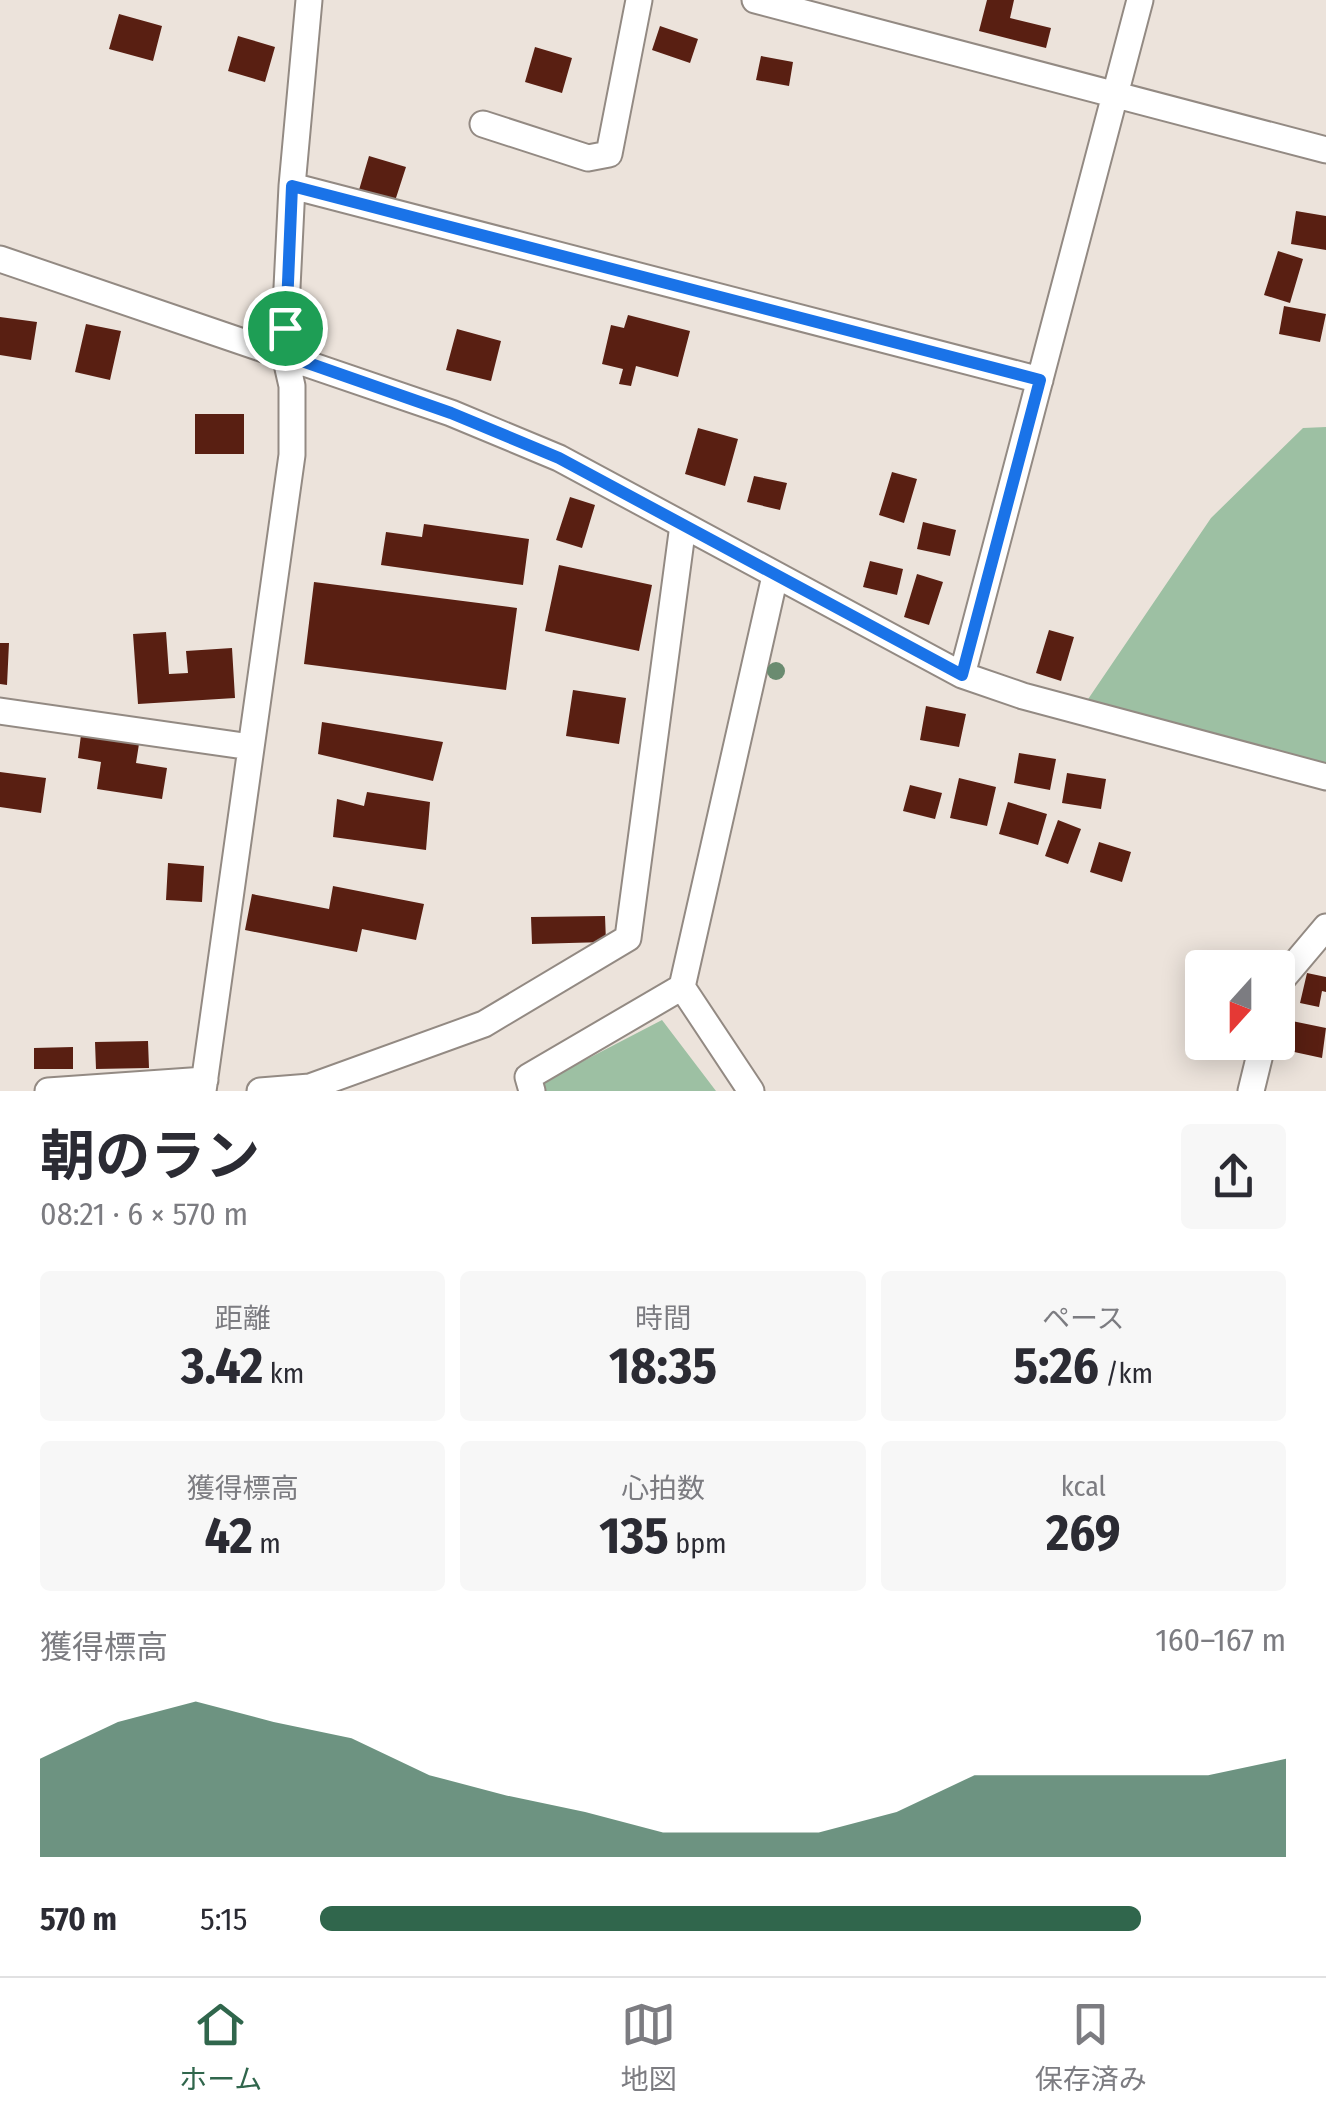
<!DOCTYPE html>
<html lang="ja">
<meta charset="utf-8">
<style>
:root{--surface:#fff;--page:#f7f7f7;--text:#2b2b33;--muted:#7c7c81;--line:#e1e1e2;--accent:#30664c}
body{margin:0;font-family:"Fira Sans Condensed","Noto Sans JP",sans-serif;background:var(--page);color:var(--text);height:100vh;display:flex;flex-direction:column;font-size:38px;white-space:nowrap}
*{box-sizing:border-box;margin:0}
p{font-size:32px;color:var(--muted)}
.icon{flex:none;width:55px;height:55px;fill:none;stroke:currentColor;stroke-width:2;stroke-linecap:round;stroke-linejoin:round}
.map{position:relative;height:1091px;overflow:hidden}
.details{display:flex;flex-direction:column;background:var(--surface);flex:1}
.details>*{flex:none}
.needle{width:65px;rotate:201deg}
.controls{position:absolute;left:1185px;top:950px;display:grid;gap:20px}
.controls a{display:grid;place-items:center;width:110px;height:110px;border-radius:10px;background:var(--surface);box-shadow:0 5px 25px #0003;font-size:50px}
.pin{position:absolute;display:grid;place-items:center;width:85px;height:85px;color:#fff;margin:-42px;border:5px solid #fff;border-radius:50%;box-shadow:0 2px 10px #0007}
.round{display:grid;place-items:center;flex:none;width:105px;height:105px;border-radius:10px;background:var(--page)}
.overview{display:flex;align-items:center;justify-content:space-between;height:170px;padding:0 40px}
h1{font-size:55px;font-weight:700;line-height:75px}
.figures{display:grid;grid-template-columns:repeat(3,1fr);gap:15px;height:170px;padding:10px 40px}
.figures div{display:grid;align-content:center;border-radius:10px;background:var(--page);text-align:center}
.figures b{font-size:50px;font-weight:700}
.figures small{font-size:28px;font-weight:400}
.figures p{font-size:28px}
.chart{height:280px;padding:20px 40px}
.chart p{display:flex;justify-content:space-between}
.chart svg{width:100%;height:180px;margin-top:10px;fill:var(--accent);opacity:.7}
ul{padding:0 40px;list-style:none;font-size:32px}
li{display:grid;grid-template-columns:160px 120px 1fr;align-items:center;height:75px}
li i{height:25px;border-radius:12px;background:var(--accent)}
.menu{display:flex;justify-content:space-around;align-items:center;height:140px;border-top:2px solid var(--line);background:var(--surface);font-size:28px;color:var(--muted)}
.menu a{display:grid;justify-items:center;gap:5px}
.menu .on{color:var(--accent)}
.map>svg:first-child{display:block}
</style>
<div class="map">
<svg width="1326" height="1091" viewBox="0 0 1326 1091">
<rect width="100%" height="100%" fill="#ece3db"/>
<path fill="#9dc0a3" d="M1326,427V777L1080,711L1211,518L1303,428Z
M662,1020L716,1091H543L541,1083Z"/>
<path fill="#591f12" d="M987,0H1014L1010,18L1051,28L1046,48L979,31Z
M119,14L162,26L153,61L109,49Z
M660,26L698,39L690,63L652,50Z
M238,36L275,47L265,82L228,71Z
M535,47L572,58L562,93L525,82Z
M761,56L793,62L789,86L756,80Z
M369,156L406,167L395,201L359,190Z
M1296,211L1326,216V250L1291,244Z
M1278,251L1303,259L1290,303L1264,295Z
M1284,306L1326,314L1320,342L1279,334Z
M628,315L690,331L678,377L636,366L631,386L619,384L623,369L602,364L611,325L624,328Z
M0,317L37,322L31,360L0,355Z
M86,324L121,331L110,380L75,372Z
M457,329L501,341L491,381L446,370Z
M195,414H244V454H195Z
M698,428L738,439L725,486L685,474Z
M892,472L917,479L904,523L879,515Z
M754,476L787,483L780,510L747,502Z
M570,497L595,505L582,548L556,540Z
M923,522L956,530L950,556L917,549Z
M424,524L529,539L523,585L381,565L386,532L422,537Z
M870,561L903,569L897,595L863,587Z
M559,565L652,585L639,651L545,631Z
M917,574L943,582L929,625L904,617Z
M314,582L517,608L506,690L304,664Z
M1049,630L1074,637L1061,681L1036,673Z
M166,632L169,674L188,673L186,651L232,648L235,698L138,704L133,634Z
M0,643H9L7,685L0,684Z
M573,690L626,698L619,744L566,736Z
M926,706L966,714L959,747L920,740Z
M322,722L443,742L433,781L318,754Z
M81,735L139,744L136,763L167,768L162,799L97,789L101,762L78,758Z
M1019,753L1056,759L1050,790L1014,783Z
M0,772L46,778L41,813L0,807Z
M1067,773L1106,779L1101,809L1062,803Z
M959,778L996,787L987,826L950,818Z
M910,785L942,793L935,819L903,811Z
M367,792L430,802L426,850L333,837L337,799L364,806Z
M1008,802L1047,814L1038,845L999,834Z
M1058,820L1081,829L1068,864L1045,856Z
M1099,842L1131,852L1122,882L1090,872Z
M168,863L204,866L202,902L166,900Z
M333,886L424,904L416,940L362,929L357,952L245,930L252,894L329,909Z
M605,916L606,942L532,944L531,917Z
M1307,973L1326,977V992L1322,991L1319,1007L1300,1003Z
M1292,1021L1326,1028L1322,1058L1285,1050Z
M148,1041L149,1068L96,1069L95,1042Z
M73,1047V1069H34V1048Z"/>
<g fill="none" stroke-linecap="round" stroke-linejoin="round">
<g stroke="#938a83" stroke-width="29">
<path id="minor" d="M755,0L1326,150
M483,124L588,158L609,154L639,0
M292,186L1040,380
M0,259L451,413L559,458L962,675L1023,696L1326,777
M962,675L1140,0
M0,711L251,747
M1278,984L1326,927
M48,1091L205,1080
M203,1091L292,455V386L285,355V328L292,186L309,0
M260,1091L310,1087L484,1024L628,938L683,525
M532,1091L528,1077L682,987
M751,1091L682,987L775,576
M1251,1091L1263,1042"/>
</g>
<use href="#minor" stroke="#fff" stroke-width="25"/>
</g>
<circle fill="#6a8b70" cx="776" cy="671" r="9"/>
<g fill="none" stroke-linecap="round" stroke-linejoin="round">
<g stroke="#fff" stroke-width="20">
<path id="route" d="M292,186L1040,380L962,675L559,458L451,413L285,355Z"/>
</g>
<use href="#route" stroke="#1a73e8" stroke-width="12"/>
</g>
</svg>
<div class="controls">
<a><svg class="needle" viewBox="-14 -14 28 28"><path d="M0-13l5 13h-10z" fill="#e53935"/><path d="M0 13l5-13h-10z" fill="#7c7c81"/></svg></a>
</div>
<div class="pin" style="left:285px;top:328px;background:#1e9e55"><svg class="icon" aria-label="arrive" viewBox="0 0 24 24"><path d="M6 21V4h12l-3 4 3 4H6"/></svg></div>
</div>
<section class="details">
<div class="overview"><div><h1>朝のラン</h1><p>08:21 · 6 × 570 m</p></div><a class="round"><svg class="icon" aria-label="share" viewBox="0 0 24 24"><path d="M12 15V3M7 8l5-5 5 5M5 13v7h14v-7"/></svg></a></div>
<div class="figures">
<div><p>距離</p><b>3.42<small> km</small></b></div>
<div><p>時間</p><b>18:35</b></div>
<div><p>ペース</p><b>5:26<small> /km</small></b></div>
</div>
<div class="figures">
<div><p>獲得標高</p><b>42<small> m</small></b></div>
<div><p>心拍数</p><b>135<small> bpm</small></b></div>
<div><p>kcal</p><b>269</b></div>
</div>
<div class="chart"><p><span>獲得標高</span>160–167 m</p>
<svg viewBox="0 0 160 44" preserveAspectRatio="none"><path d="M0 44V20L10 11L20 6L30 11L40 15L50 24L60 29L70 33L80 38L90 38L100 38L110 33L120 24L130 24L140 24L150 24L160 20V44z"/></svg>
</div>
<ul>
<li><b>570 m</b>5:15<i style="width:85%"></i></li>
</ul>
</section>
<nav class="menu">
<a class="on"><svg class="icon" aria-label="home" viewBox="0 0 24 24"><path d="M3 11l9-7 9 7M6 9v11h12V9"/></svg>ホーム</a>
<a><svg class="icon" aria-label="map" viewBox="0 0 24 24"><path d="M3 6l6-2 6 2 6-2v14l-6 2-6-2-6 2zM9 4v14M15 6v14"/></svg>地図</a>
<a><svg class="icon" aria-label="saved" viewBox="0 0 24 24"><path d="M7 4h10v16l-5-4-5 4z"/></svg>保存済み</a>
</nav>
